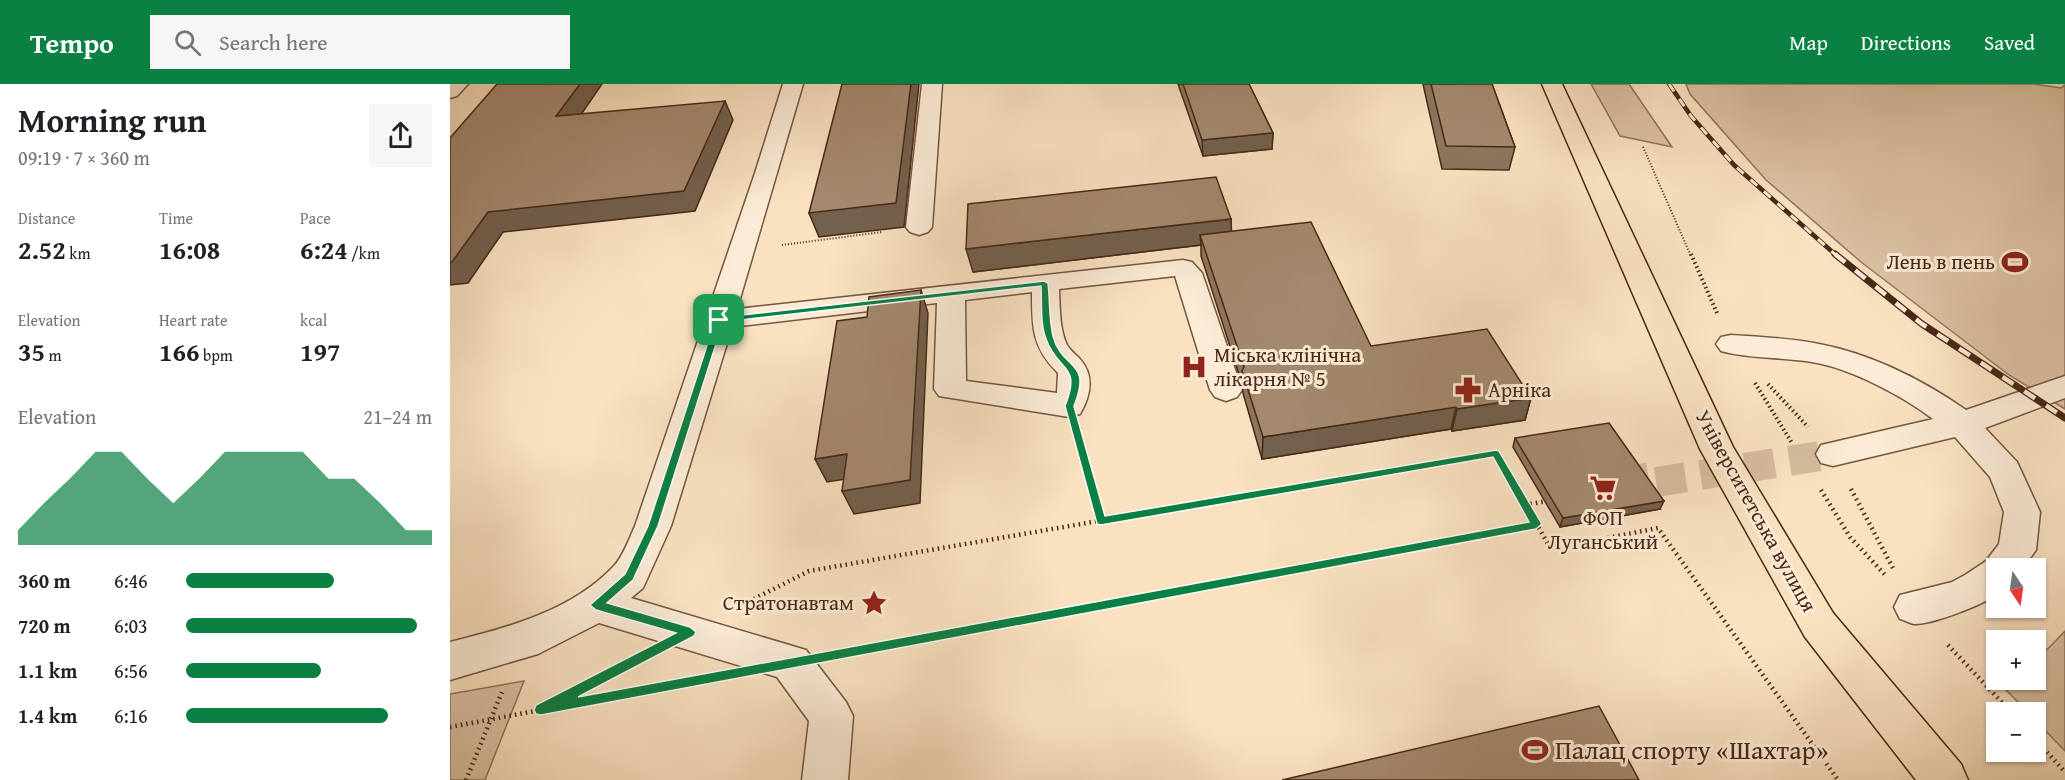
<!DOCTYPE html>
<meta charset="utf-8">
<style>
:root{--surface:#fff;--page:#f6f6f6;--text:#202124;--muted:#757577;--accent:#0b8043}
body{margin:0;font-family:"Gentium Book Plus",serif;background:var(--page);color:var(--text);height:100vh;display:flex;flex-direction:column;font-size:22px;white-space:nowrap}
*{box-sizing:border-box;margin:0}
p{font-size:20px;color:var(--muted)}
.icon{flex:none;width:33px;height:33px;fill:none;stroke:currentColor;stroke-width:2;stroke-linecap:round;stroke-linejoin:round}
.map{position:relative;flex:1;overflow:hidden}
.side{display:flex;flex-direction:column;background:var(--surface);width:450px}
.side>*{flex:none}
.needle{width:39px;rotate:167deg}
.controls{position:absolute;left:1536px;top:474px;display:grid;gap:12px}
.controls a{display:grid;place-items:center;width:60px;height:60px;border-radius:0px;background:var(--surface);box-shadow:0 2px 4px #0004;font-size:30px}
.pin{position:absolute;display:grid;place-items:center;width:51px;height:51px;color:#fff;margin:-26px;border-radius:12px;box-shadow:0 3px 9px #0006}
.round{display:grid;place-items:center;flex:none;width:63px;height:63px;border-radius:0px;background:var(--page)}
.overview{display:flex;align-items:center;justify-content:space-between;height:102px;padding:0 18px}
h1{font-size:33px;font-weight:800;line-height:45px}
.metrics{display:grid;grid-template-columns:repeat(3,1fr);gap:9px;height:102px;padding:6px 18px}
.metrics div{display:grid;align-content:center}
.metrics b{font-size:26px;font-weight:800}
.metrics small{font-size:16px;font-weight:400}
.metrics p{font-size:16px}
.chart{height:168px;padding:12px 18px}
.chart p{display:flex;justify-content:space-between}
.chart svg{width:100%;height:108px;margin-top:6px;fill:var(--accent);opacity:.7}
ul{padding:0 18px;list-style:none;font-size:20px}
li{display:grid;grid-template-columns:96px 72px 1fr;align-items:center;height:45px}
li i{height:15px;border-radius:8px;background:var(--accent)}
header{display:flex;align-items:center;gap:36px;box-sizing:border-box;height:84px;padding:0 30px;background:var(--accent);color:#fff}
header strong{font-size:28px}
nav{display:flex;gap:33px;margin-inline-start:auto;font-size:21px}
.search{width:420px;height:54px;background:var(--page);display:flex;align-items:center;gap:15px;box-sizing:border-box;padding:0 21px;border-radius:0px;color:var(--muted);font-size:22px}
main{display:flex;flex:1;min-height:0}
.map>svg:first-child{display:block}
</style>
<header>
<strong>Tempo</strong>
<div class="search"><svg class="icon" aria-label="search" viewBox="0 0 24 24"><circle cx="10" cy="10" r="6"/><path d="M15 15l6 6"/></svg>Search here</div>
<nav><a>Map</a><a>Directions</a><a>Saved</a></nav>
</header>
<main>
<section class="side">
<div class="overview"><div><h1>Morning run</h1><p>09:19 · 7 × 360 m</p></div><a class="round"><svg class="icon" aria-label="share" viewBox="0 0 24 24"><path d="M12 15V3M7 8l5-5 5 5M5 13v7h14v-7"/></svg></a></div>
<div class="metrics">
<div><p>Distance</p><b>2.52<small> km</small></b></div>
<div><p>Time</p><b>16:08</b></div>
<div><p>Pace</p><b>6:24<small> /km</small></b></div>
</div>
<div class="metrics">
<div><p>Elevation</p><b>35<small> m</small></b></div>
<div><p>Heart rate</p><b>166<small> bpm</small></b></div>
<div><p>kcal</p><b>197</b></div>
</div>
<div class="chart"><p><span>Elevation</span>21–24 m</p>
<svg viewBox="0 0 160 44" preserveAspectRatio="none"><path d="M0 44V38L10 27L20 17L30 6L40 6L50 17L60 27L70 17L80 6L90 6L100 6L110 6L120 17L130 17L140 27L150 38L160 38V44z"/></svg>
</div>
<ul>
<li><b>360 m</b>6:46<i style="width:60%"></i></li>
<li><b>720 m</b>6:03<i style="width:94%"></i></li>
<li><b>1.1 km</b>6:56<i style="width:55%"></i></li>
<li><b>1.4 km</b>6:16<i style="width:82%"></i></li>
</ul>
</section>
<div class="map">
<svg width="1615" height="696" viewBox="0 0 1615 696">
<rect width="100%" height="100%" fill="#fae2c1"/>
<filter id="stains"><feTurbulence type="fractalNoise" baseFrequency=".00333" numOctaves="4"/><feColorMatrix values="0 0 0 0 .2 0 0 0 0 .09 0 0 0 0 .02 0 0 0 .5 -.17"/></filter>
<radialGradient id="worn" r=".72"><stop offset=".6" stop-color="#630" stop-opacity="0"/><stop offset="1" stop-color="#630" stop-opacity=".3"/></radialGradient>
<path fill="#dcc2a4" stroke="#92755d" stroke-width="1.5" d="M1141,0H1179L1222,63L1170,52Z
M1236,0H1584L1611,4L1615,1V325L1559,291L1411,178L1316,96L1240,10Z
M1615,547V667L1586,637V628H1578L1556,606L1567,596H1586V577Z
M74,597L35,696H0V610Z"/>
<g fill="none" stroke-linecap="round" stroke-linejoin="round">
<path stroke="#d6bd9f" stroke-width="30" stroke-dasharray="30 15" stroke-linecap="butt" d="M1206,398L1383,370"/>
<path stroke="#d6bd9f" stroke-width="40" stroke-dasharray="40 20" stroke-linecap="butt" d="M1160,405L1215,396"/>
<g stroke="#745641" stroke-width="3">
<path id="minor" d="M0,0H18L7,12L0,14Z
M333,0H353L287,225L733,176L742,178L752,189L792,306L787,313L776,317L765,313L760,306L725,192L609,205C610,223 609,244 617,261C620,266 625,270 629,274C645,291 641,311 630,330L619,333L489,312L484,305L487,219L282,243L221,442L193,504L181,514L356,566L396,618L403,632L398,696H352L359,637L327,593L149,539L88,570L0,596V558C57,544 121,527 163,483C173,473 179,455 185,442L305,89ZM582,208C582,243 582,264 608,289L607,309L516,297L515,216Z
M472,0H492L482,143L478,148L469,151L460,148L456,143Z
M1281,251C1310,253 1340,254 1369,260C1421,270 1473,296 1516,326L1615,292V314L1535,344L1567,378L1590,428L1586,466L1573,484H1546V511C1532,521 1481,541 1464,540C1460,539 1454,536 1450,535L1444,523L1450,511L1502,498L1515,491L1536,477L1549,460L1554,428L1540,393L1505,353L1383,382L1371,379L1366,370L1371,361L1483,335C1453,312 1400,284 1362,278C1332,273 1300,275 1271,267L1266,260L1271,253Z"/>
</g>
<g stroke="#472816" stroke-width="3">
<path id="major" d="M1092,0H1112L1283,363L1383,529L1511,680L1518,696H1466L1355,553L1250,365Z"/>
</g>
<path stroke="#472816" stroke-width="2" stroke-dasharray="1 2" stroke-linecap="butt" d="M1193,63L1241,172
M332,161L432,148"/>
<path stroke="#472816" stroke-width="4" stroke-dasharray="1.5 3" stroke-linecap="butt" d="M1241,170L1267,229
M1305,299L1342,359
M1318,300L1358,343
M629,356L640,398
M878,398L1045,369L1062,398"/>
<path stroke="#472816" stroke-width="4.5" stroke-dasharray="1.5 4" stroke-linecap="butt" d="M640,396L651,437
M1061,396L1101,465L1208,444L1388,696
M1401,405L1444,486
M1371,406L1400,453L1437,493
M1075,421L1097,417
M294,520L359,487L886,396
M1498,561L1561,628
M391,570L1086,440
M91,625L183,578
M0,643L245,597
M1586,656L1615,688
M16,696L52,608"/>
<use href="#minor" fill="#fcecd7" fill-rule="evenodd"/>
<use href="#major" fill="#fae2c1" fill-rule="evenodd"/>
<g stroke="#472816" stroke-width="4.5">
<path id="rail-far1" d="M1219,0L1241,32L1284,81L1387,172"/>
</g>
<g stroke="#472816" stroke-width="7">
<path id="rail" d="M1385,170L1472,240L1615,334"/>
</g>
<use href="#rail-far1" stroke="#fcecd7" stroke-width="3" stroke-dasharray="9" stroke-linecap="butt"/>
<use href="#rail" stroke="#fcecd7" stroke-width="4.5" stroke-dasharray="13" stroke-linecap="butt"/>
</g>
<path fill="#8d765f" stroke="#472816" stroke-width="1.5" d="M728,0H799L823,49L822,65L753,72Z
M973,0H1042L1065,63L1059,86L992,85Z
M781,135V147L921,262L1081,314L1075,336L1002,347L1001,345L812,375L793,309L792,300L751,172V161L523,188Z
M1065,354L1210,425L1110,443L1063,363Z"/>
<path fill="#73604e" stroke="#472816" stroke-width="1.5" d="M130,0H152L117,51L106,32Z
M461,0H469L454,143L369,153L359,129Z
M275,17L283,36L245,127L53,148L18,199L0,201V179L38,128Z
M823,49L822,65L753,72L752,56Z
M781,135L782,158L750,151L751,161L523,188L516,165Z
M471,206L478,229L470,419L404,430L392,407Z
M1081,314L1075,336L1002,347L1007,325Z
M1006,323L1001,345L812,375L813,353Z
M397,370L409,393L377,398L365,375Z
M1214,417L1210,425L1110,443L1113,434Z"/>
<path fill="#a4896f" stroke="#472816" stroke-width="1.5" d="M47,0H130L106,32L275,17L234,107L38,128L2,178L0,179V54Z
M392,0H461L446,119L359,129Z
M733,0H799L823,49L752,56Z
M981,0H1042L1065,63L996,62Z
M766,93L781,135L516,165L518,120Z
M861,138L921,262L1037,245L1081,314L1007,325L1006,323L813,353L792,287L794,283L750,151Z
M471,206L460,396L392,407L397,370L365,375L387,237L417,233L419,213Z
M1159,339L1214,417L1113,434L1065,354Z
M1149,622L1189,696H832Z"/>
<path fill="#0b8043" stroke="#fff" stroke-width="1.5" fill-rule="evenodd" d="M594,197L598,199C600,216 599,235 603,252C612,287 643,275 624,322L655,432L1046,366L1049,367L1092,440L1086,445L91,631L86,630L84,626L86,621L226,549L146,526L140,521L175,490L198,442L266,234ZM591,202C592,219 590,240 596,255C608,289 632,279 615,322L647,440L651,441L1043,373L1079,438L128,613L244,552L246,548L240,543L157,519L183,496L208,442L273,238Z"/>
<defs>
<g id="stadium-bare" transform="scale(2.07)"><path d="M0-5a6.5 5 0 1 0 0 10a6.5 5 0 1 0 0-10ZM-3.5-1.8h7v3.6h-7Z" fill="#8f2418" stroke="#fcecd7" stroke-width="2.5" paint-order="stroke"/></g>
<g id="hospital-bare" transform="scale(2.07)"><path d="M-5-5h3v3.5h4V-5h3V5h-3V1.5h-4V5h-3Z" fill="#8f2418" stroke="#fcecd7" stroke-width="2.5" paint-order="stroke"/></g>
<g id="pharmacy-bare" transform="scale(2.07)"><path d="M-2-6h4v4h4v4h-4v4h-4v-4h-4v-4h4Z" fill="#8f2418" stroke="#fcecd7" stroke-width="2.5" paint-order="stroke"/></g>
<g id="supermarket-bare" transform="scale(2.07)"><path d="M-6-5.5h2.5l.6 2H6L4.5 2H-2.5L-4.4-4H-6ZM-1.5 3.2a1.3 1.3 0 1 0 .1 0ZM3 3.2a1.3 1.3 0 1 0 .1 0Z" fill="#8f2418" stroke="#fcecd7" stroke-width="2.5" paint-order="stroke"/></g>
<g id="sight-bare" transform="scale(2.07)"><path d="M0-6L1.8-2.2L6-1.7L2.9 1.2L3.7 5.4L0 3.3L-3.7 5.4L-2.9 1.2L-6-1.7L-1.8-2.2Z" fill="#8f2418" stroke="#fcecd7" stroke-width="2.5" paint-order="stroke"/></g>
</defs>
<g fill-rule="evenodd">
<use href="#stadium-bare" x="1565" y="178"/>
<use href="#hospital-bare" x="744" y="283"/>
<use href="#pharmacy-bare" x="1018" y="306"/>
<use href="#supermarket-bare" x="1153" y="404"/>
<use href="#sight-bare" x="424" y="519"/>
<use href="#stadium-bare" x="1085" y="666"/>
</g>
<g text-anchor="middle" stroke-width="6" stroke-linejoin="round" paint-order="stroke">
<g font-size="21" fill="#472816" stroke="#fcecd7" text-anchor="end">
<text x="1545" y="185">Лень в пень</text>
<text x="764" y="278" text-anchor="start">Міська клінічна<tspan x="764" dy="24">лікарня № 5</tspan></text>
<text x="1038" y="313" text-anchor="start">Арніка</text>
<text x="1153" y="441" text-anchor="middle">ФОП<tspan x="1153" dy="24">Луганський</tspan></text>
<text x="404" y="526">Стратонавтам</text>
</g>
<g font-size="21" fill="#472816" stroke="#fcecd7">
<text transform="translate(1306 427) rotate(61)" y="7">Університетська вулиця</text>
</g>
<g font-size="26" fill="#472816" stroke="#fcecd7" text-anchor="start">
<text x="1105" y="675">Палац спорту «Шахтар»</text>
</g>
</g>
<rect width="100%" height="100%" filter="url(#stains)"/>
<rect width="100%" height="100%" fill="url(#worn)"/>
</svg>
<div class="controls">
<a><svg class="needle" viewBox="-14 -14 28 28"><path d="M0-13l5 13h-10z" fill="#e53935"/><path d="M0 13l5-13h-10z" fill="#757577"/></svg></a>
<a>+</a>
<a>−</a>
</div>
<div class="pin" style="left:269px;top:236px;background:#1e9e55"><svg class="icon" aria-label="arrive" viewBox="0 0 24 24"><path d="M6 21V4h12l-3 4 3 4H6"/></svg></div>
</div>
</main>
